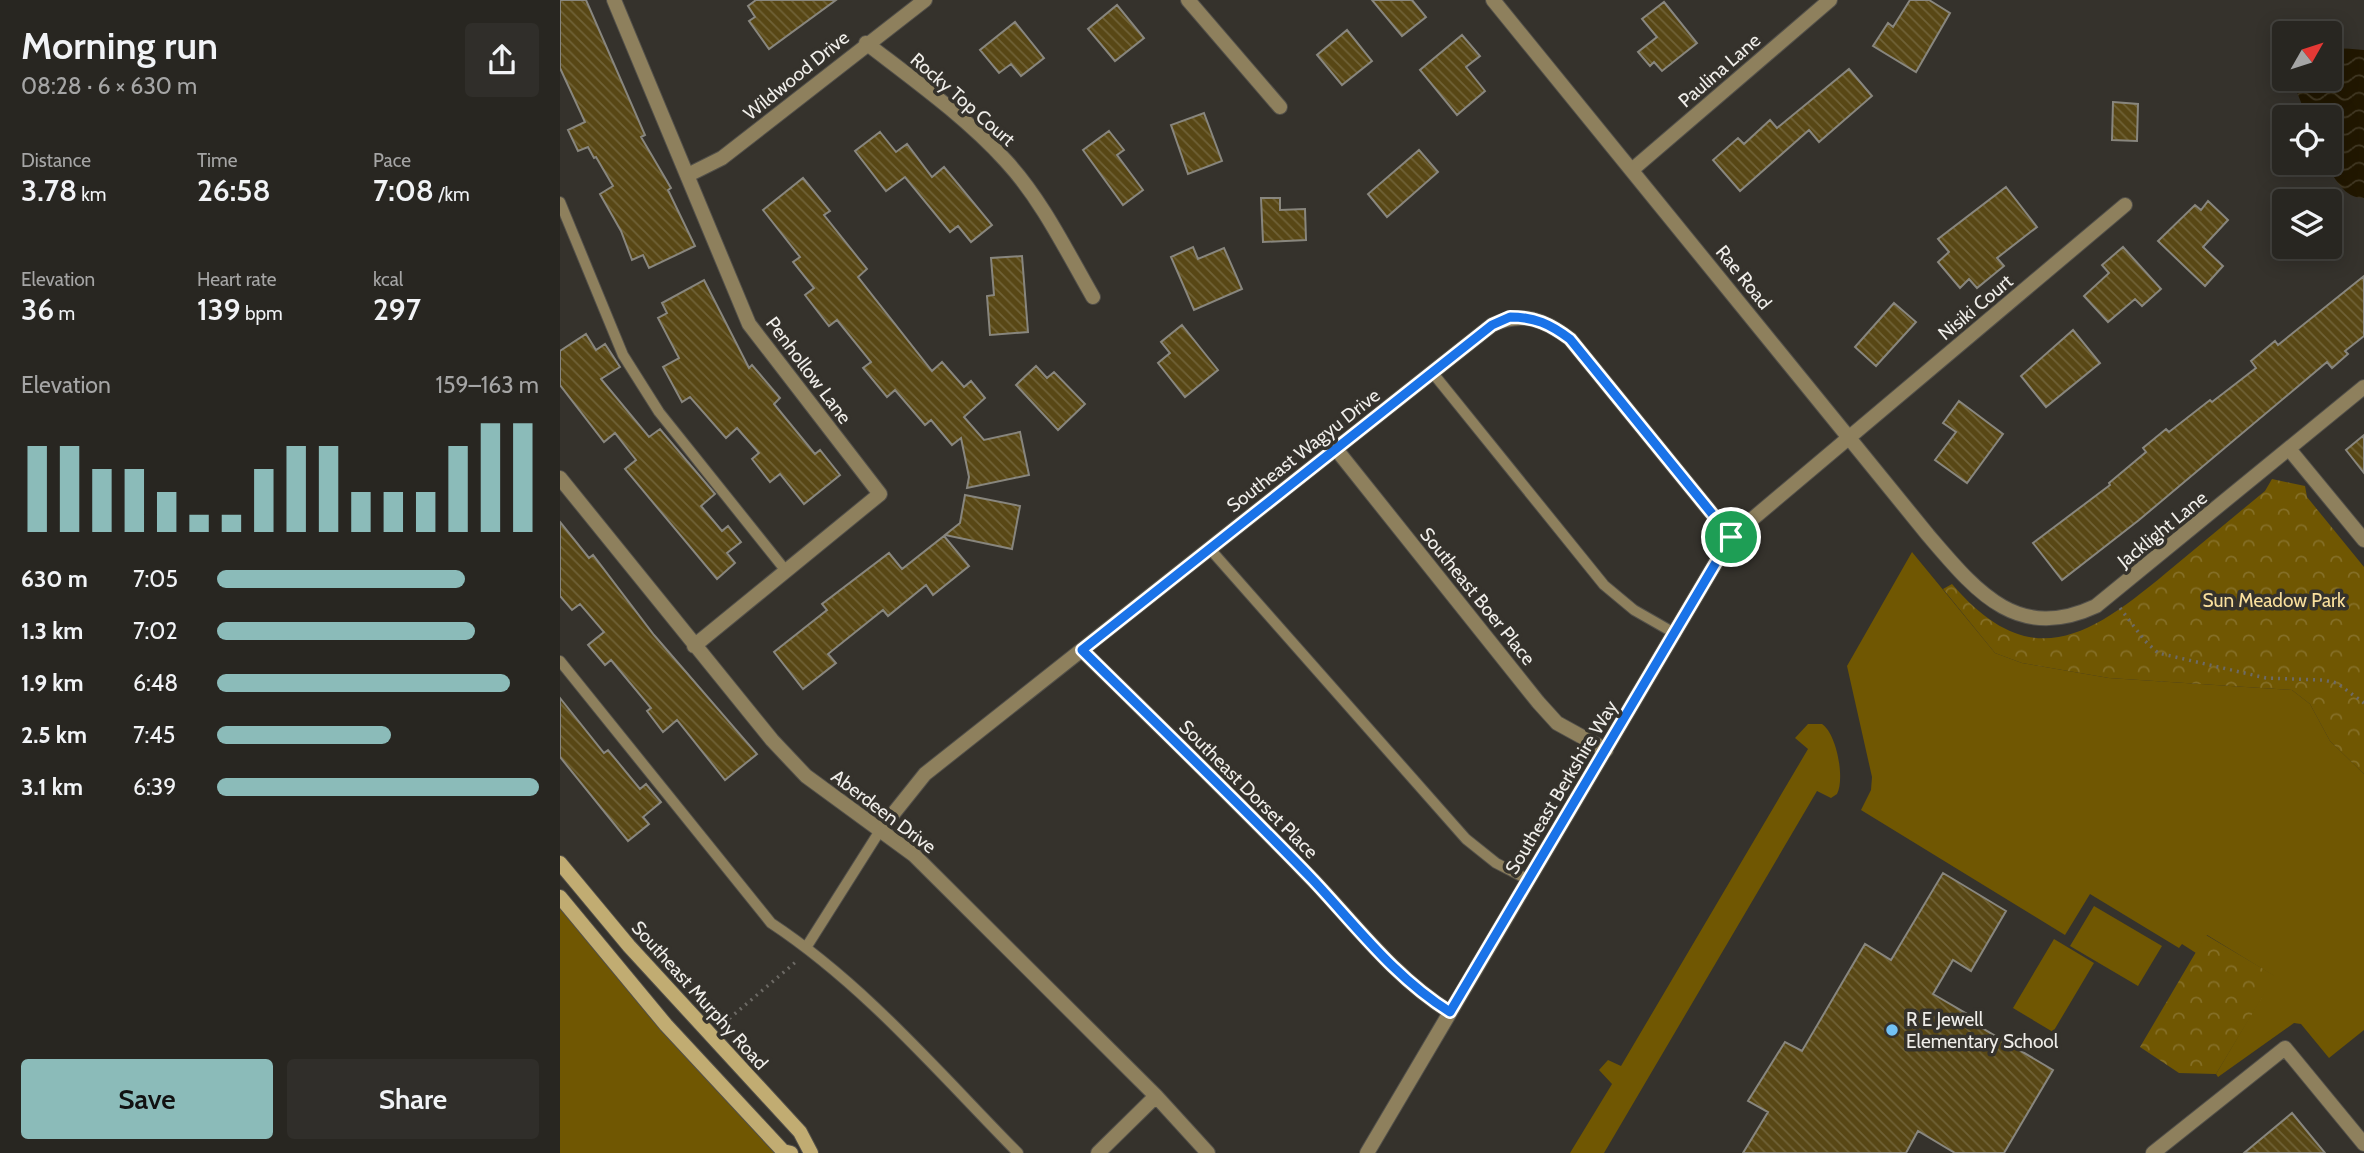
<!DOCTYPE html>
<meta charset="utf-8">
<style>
:root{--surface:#282621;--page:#302e2a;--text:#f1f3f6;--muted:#a5a5a5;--line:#44433f;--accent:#8bbbb9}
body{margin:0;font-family:Cabin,sans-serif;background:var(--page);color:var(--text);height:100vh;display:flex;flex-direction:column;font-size:26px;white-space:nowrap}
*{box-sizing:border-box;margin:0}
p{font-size:23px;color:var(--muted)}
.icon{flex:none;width:38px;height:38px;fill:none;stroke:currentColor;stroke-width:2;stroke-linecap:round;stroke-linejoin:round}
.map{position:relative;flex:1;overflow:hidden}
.side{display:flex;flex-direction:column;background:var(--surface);width:560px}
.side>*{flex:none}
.needle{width:46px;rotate:51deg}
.fabs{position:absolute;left:1712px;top:21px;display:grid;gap:14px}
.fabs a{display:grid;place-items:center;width:70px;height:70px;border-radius:7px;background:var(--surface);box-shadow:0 4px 18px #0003,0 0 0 2px var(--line);font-size:35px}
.pin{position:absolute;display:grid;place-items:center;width:60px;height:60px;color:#fff;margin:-30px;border:4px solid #fff;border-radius:50%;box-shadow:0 2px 7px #0007}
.round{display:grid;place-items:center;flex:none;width:74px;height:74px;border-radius:7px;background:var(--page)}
.summary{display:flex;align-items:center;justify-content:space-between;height:119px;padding:0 21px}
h1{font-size:38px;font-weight:600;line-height:52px}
.stats{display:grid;grid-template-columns:repeat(3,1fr);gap:10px;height:119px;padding:7px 21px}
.stats div{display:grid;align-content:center}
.stats b{font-size:30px;font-weight:600}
.stats small{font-size:19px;font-weight:400}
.stats p{font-size:19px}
.chart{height:196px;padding:14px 21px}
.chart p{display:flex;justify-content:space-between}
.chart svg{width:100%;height:126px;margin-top:7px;stroke:var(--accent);stroke-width:6}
.button{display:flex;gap:14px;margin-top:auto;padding:14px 21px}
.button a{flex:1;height:80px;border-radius:7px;background:var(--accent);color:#111;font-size:28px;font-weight:600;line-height:80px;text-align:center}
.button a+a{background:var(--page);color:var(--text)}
ul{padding:0 21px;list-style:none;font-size:23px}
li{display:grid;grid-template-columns:112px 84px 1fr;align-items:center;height:52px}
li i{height:18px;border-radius:9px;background:var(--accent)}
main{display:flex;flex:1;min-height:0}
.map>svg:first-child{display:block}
</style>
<main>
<section class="side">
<div class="summary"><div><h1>Morning run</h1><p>08:28 · 6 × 630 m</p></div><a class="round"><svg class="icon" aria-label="share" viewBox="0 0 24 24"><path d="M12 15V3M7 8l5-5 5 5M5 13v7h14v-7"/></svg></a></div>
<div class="stats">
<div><p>Distance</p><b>3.78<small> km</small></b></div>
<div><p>Time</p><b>26:58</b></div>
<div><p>Pace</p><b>7:08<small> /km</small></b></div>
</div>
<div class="stats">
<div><p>Elevation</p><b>36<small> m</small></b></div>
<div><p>Heart rate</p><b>139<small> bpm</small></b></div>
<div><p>kcal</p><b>297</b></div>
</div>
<div class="chart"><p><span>Elevation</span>159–163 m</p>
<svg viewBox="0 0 160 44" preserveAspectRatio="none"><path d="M5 44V14M15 44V14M25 44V22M35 44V22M45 44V30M55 44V38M65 44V38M75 44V22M85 44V14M95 44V14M105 44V30M115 44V30M125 44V30M135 44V14M145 44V6M155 44V6"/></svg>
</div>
<ul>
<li><b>630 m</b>7:05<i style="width:77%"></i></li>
<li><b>1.3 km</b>7:02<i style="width:80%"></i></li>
<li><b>1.9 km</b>6:48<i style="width:91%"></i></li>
<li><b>2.5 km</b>7:45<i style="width:54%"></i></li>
<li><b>3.1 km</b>6:39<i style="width:100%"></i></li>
</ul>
<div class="button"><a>Save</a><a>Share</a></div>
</section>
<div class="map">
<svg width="1804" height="1153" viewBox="0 0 1804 1153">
<defs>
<pattern id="park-crowns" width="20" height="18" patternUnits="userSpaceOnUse" patternTransform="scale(1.75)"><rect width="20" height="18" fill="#705702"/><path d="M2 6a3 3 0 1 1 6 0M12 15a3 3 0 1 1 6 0" fill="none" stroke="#856f27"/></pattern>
<pattern id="water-waves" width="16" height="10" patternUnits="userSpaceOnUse" patternTransform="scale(1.75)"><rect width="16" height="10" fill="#211700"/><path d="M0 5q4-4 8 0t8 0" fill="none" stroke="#423925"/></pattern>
<pattern id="building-back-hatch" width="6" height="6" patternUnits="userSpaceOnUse" patternTransform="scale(1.75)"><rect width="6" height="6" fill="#584715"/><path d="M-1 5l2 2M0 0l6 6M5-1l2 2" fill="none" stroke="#706237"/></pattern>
</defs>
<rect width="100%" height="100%" fill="#35322c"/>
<path fill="#705702" d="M1352,552L1435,653L1462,663L1549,678L1732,690L1750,704L1770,741L1804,774V1030L1769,1058L1741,1024L1734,1023L1658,1077L1656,1074L1714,976L1647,935L1636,953L1622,944L1619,948L1530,894L1505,935L1301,810L1311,790L1312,777L1287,666Z
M1248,724H1262C1277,734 1285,779 1277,794L1271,798L1257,791L1044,1153H1010L1052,1084L1039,1070L1048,1060L1061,1066L1248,749L1235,738Z
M0,900L217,1153H0Z
M1534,906L1602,946L1578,986L1510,946Z
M1494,939L1534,963L1493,1032L1453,1008Z"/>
<path fill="url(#park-crowns)" d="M1712,479L1745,486L1747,497L1804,567V774L1770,741L1750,704L1732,690L1549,678L1462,663L1435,653L1383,589L1392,584C1470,675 1528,638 1606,573C1639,546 1672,518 1705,491Z
M1646,935L1715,976L1656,1074L1619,1073L1580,1047Z"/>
<path fill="url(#water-waves)" d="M1769,47L1804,50V198C1784,198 1776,180 1766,164L1769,163V117H1747L1732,80L1769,79Z"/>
<path fill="url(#building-back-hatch)" stroke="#88867e" stroke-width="2" d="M0,0H26L85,135L81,137L111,188L108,190L135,246L89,268L83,255L72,260L61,231L40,194L53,186L36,157L34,158L28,147L18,151L8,130L25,122L0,68Z
M196,0H276L209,49L189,21L195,17L188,6Z
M812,0H852L866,17L842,36Z
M1350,0H1369L1390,13L1356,72L1313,46L1328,23L1333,27Z
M1104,2L1137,43L1102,71L1094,62L1090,66L1078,52L1097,37L1082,19Z
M557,5L584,38L555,61L528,29Z
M455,22L484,58L461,76L451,64L439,73L420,50Z
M787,30L812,61L782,85L757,55Z
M902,35L920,56L906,67L925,91L897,115L860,70Z
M1289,69L1312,96L1259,142L1249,130L1180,191L1153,160L1178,138L1184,144L1210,120L1217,128Z
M1553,102L1578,104L1577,141L1552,140Z
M644,113L662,161L628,174L611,125Z
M549,131L564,150L557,155L583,190L563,205L523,150Z
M320,132L336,152L347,144L372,177L384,167L432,225L411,242L398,226L390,232L345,177L326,191L295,151Z
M859,150L878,172L827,217L808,194Z
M243,178L270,211L264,215L307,269L298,277L372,371L382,362L404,387L411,381L425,398L404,417L424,440L460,432L469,475L407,488L409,477L401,438L392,445L371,420L365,425L335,390L327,397L303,368L311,362L277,320L269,326L245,295L254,288L233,262L240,257L203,210Z
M1446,187L1477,227L1437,258L1444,266L1417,288L1409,279L1400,288L1378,262L1389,252L1378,239Z
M701,198H720V210L745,209L746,240L703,242Z
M1648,201L1668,220L1643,247L1663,266L1645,286L1598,241L1635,205L1641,210Z
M633,247L638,259L664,248L682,289L634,310L611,257Z
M1563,247L1601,289L1582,306L1575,299L1548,322L1524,296L1549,273L1542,265Z
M462,256L468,332L430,335L427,296L434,295L431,258Z
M1804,276V336L1785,351L1788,354L1772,368L1767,362L1579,520L1502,580L1473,543L1550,485L1549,483L1586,452L1583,448L1606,429L1609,432L1650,400L1652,402L1696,368L1691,361L1715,341L1718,345Z
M144,280L189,368L192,365L220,398L214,404L255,454L260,450L280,475L244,504L220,474L210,482L192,459L199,453L177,428L166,438L130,397L122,402L103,367L119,358L98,318L107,313L102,303Z
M1334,303L1356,322L1316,366L1295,347Z
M622,325L658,370L625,397L598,363L610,353L601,342Z
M1513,330L1540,363L1486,407L1461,376Z
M26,334L36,350L45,344L60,367L41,379L89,437L100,429L155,494L141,506L162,531L168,526L181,542L167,553L175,563L157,579L65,469L76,460L55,433L44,442L0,385V351Z
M476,366L487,378L494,372L525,404L498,430L456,385Z
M1399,401L1443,434L1407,483L1375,460L1396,432L1383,423Z
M1804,435V473L1786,450Z
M405,495L460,506L452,549L385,535L400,523Z
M0,522L29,558L33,555L94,635L197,754L165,780L117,720L103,732L87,711L91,708L51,660L45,665L28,645L44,632L20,604L12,610L0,596Z
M384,536L409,566L373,595L366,585L328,616L323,610L268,654L276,663L243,689L214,652L267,610L262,604L329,553L342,569Z
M0,698L44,753L48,750L80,789L86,784L101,802L83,817L89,824L68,841L0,757Z
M1383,873L1446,911L1411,971L1393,960L1373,994L1414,1018L1412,1022L1493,1070L1444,1153H1395L1358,1131L1346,1153H1183L1208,1112L1188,1101L1225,1042L1242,1051L1305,944L1331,960Z
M1732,1113L1765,1153H1684Z"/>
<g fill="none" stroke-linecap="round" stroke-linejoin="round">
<g stroke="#53504a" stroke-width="12">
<path id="service" d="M0,202L63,355L99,412L226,571
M872,372L1044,585L1074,610L1116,634
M650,549L906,839L936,863L969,880
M0,661L211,923C305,985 380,1074 458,1153
M247,946L321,829"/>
</g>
<g stroke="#53504a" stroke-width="16">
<path id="minor" d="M54,0L189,324L320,494L134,646
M628,0L720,107
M933,0L1368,535C1416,591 1457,643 1536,606L1804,387
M306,43C354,80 406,117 446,161C482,200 507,252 533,297
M1073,169L1270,0
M128,175L162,158L365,0
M776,449L978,702L997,723L1046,750
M1729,449L1804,540
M0,478L212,740L246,776L354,855L596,1096L648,1153
M522,650C599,726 678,802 753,880C797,926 835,978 890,1012
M321,829L365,774L932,325C962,311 984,319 1010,339L1171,537
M538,1153L596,1096
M807,1153L1171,537L1565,205
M1593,1153L1725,1048L1804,1144"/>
</g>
<g stroke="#53504a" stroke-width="16">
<path id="secondary" d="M0,863L69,946L240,1132L251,1153
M0,897L106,1025L223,1151L231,1153"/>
</g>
<path stroke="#6d6a65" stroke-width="3.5" stroke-dasharray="2 5" stroke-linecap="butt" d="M1560,608L1585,641L1598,653L1706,678L1763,680L1777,683L1804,703
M164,1023L238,960"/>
<use href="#service" stroke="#8e805d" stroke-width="10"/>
<use href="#minor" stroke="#8e805d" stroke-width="14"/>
<use href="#secondary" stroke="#c1ac72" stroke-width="14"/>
</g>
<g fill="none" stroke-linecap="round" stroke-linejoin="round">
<g stroke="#fff" stroke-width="14">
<path id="route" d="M950,317C975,317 990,324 1010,339L1171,537L890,1012C835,978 797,927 753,880C678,802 599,726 522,650L932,325Z"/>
</g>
<use href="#route" stroke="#1a73e8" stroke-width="9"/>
</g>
<circle fill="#72c1f5" stroke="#35322c" stroke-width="2.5" cx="1332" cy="1030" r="7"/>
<g text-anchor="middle" stroke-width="7" stroke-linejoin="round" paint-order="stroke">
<g font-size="19" fill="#efede9" stroke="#35322c">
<text transform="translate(1159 70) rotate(-41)" y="7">Paulina Lane</text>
<text transform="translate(236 75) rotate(-39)" y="7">Wildwood Drive</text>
<text transform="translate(403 99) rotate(41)" y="7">Rocky Top Court</text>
<text transform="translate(1184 277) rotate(51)" y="7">Rae Road</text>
<text transform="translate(1415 307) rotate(-40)" y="7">Nisiki Court</text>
<text transform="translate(249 370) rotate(53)" y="7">Penhollow Lane</text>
<text transform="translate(743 450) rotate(-38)" y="7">Southeast Wagyu Drive</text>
<text transform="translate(1602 529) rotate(-39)" y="7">Jacklight Lane</text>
<text transform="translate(918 596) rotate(51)" y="7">Southeast Boer Place</text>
<text transform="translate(1001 787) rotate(-59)" y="7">Southeast Berkshire Way</text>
<text transform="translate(689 789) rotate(45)" y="7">Southeast Dorset Place</text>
<text transform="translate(324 811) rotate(37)" y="7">Aberdeen Drive</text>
<text transform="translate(140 995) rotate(48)" y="7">Southeast Murphy Road</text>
</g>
<g font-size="19" fill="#f9df9d" stroke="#35322c">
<text x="1714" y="607">Sun Meadow Park</text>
</g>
<g font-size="19" fill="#efede9" stroke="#35322c" text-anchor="start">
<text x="1346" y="1026">R E Jewell<tspan x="1346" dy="22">Elementary School</tspan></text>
</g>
</g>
</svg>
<div class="fabs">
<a><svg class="needle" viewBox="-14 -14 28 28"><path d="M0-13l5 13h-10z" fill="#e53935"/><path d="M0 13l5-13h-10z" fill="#a5a5a5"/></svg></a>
<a><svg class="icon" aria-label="locate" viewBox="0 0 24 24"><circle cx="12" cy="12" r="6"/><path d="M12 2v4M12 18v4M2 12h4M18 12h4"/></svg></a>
<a><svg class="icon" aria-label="layers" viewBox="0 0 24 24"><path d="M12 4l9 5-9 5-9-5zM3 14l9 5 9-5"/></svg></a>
</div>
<div class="pin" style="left:1171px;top:537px;background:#1e9e55"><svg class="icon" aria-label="arrive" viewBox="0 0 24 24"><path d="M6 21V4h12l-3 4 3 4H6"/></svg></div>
</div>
</main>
